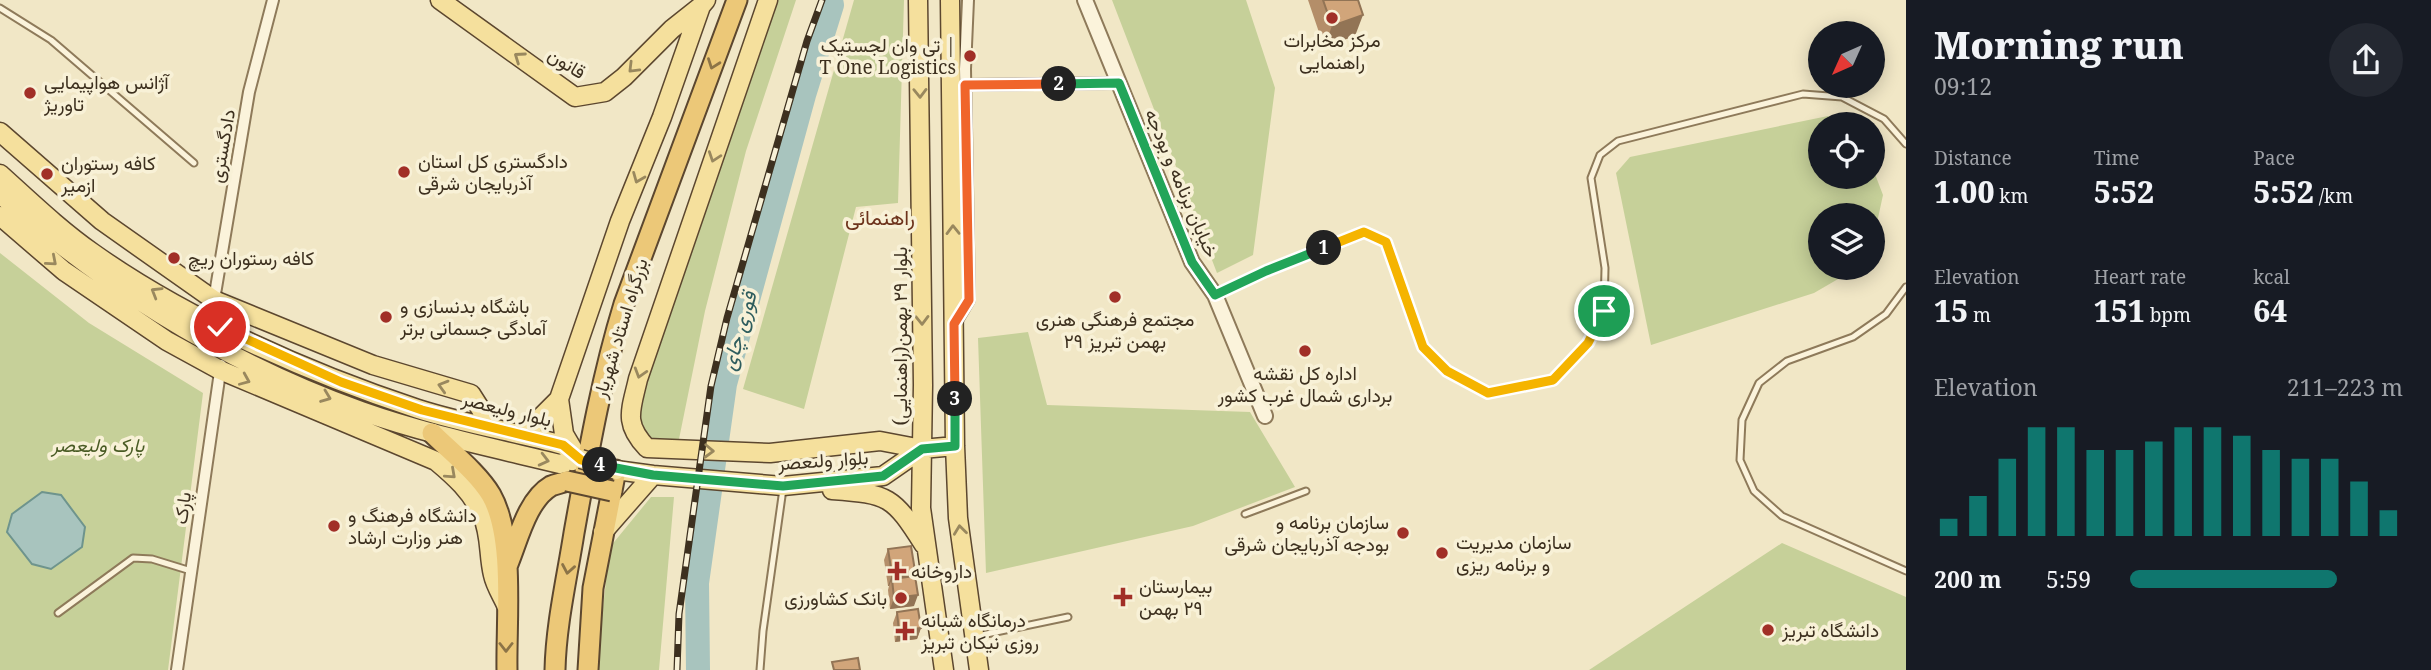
<!DOCTYPE html>
<meta charset="utf-8">
<style>
:root{--surface:#171b24;--page:#242831;--text:#f1f3f6;--muted:#9ea1a6;--accent:#0f766e}
body{margin:0;font-family:"Noto Serif",Vazirmatn,serif;background:var(--page);color:var(--text);height:100vh;display:flex;flex-direction:column;font-size:26px;white-space:nowrap}
*{box-sizing:border-box;margin:0}
p{font-size:23px;color:var(--muted)}
.icon{flex:none;width:38px;height:38px;fill:none;stroke:currentColor;stroke-width:2;stroke-linecap:round;stroke-linejoin:round}
.map{position:relative;flex:1;overflow:hidden}
.panel{display:flex;flex-direction:column;background:var(--surface);width:525px}
.panel>*{flex:none}
.needle{width:46px;rotate:225deg}
.controls{position:absolute;left:1808px;top:21px;display:grid;gap:14px}
.controls a{display:grid;place-items:center;width:77px;height:77px;border-radius:50%;background:var(--surface);box-shadow:0 4px 18px #0003;font-size:35px}
.pin{position:absolute;display:grid;place-items:center;width:60px;height:60px;color:#fff;margin:-30px;border:4px solid #fff;border-radius:50%;box-shadow:0 2px 7px #0007}
.km{position:absolute;width:35px;height:35px;margin:-18px;border-radius:50%;background:#222;color:#fff;font-size:19px;line-height:35px;text-align:center}
.round{display:grid;place-items:center;flex:none;width:74px;height:74px;border-radius:37px;background:var(--page)}
.summary{display:flex;align-items:center;justify-content:space-between;height:119px;padding:0 28px}
h1{font-size:38px;font-weight:800;line-height:52px}
.stats{display:grid;grid-template-columns:repeat(3,1fr);gap:10px;height:119px;padding:7px 28px}
.stats div{display:grid;align-content:center}
.stats b{font-size:30px;font-weight:800}
.stats small{font-size:19px;font-weight:400}
.stats p{font-size:19px}
.chart{height:196px;padding:14px 28px}
.chart p{display:flex;justify-content:space-between}
.chart svg{width:100%;height:126px;margin-top:7px;stroke:var(--accent);stroke-width:6}
ul{padding:0 28px;list-style:none;font-size:23px}
li{display:grid;grid-template-columns:112px 84px 1fr;align-items:center;height:52px}
li i{height:18px;border-radius:9px;background:var(--accent)}
main{display:flex;flex:1;min-height:0}
.map>svg:first-child{display:block}
</style>
<main>
<div class="map">
<svg width="1906" height="670" viewBox="0 0 1906 670">
<rect width="100%" height="100%" fill="#f1e7c6"/>
<path fill="#c6d099" d="M769,0H796L746,151L705,311L677,449C670,448 660,447 654,444C634,435 638,411 641,393Z
M854,0H904L898,203L856,207L804,409L743,389Z
M1112,0H1246L1275,88L1253,255L1217,273Z
M1828,116L1834,124H1820V177H1872L1873,169L1883,195L1873,241L1872,215H1820V268H1857L1814,293L1651,345L1616,173L1630,157Z
M0,253L89,323L203,393L168,670H0Z
M1028,332L1047,405L1250,412L1295,487L1193,526L986,573L978,338Z
M651,497H674L659,670H599L596,667L610,547Z
M1782,543L1906,597V670H1589Z"/>
<path fill="#a8c4be" stroke="#6e948d" stroke-width="2" d="M42,492L61,495L85,527L82,547L51,569L32,564L7,532L12,514Z"/>
<g fill="none" stroke-linecap="round" stroke-linejoin="round">
<path stroke="#a8c4be" stroke-width="24" d="M698,670L697,583L725,384L804,95L832,5L831,0"/>
<g stroke="#8e7a5a" stroke-width="9">
<path id="service" d="M0,8L51,40L194,163
M1906,287L1886,314L1853,337L1787,361L1759,383L1742,420L1740,460L1754,491L1782,516L1906,571
M1216,295L1266,271L1364,231L1386,242L1423,347L1447,371L1487,393L1553,380L1588,343L1604,311L1605,268L1591,178L1600,155L1618,141L1803,94L1842,97L1884,119L1906,144
M1245,514L1306,491
M58,613L133,558L152,559L191,571
M977,636L1068,617
M760,670L763,631L783,489"/>
</g>
<g stroke="#8e7a5a" stroke-width="14">
<path id="minor" d="M965,85L1119,83
M214,300L249,92L273,0
M956,322L969,300L965,69L968,0
M177,670L221,365"/>
</g>
<g stroke="#8e7a5a" stroke-width="18">
<path id="tertiary" d="M1085,0L1192,262L1215,295L1265,416"/>
</g>
<g stroke="#5c472f" stroke-width="21">
<path id="primary" d="M440,0L575,97L605,92L624,77L672,29L701,6
M768,0L638,379C631,410 623,423 647,448L770,453L880,441L922,449L955,446
M918,0L923,385L921,508L944,670
M950,0L955,446L958,518L979,670
M0,132L102,221L214,300L373,365L471,394L492,427
M0,174C30,201 60,230 93,253C186,319 311,374 418,409C465,424 515,432 563,445L581,459
M0,194C106,288 227,363 361,411C426,434 494,448 560,464L581,459
M0,216L64,271L167,341L220,370L436,461C454,476 472,492 482,515C491,535 488,555 493,575C495,585 502,596 506,605
M559,399L564,434L574,451
M524,434L559,399L620,221L662,117L701,6L706,0
M616,470L653,475L783,486L883,476L922,449
M832,490C889,494 893,496 924,545
M603,532L653,475"/>
</g>
<g stroke="#5c472f" stroke-width="23">
<path id="trunk" d="M432,433C450,451 478,473 491,495C515,537 506,621 507,670
M508,564C518,540 527,500 551,486C556,484 562,483 567,481
M555,670C556,624 567,578 574,533C588,455 601,379 624,304L737,0
M588,670L593,588L616,470"/>
</g>
<use href="#service" stroke="#fbf3db" stroke-width="5"/>
<use href="#minor" stroke="#fbf3db" stroke-width="10"/>
<use href="#tertiary" stroke="#fbf3db" stroke-width="14"/>
<use href="#primary" stroke="#f5e09d" stroke-width="18"/>
<use href="#trunk" stroke="#ecc878" stroke-width="19"/>
<g stroke="#3d301f" stroke-width="7">
<path id="rail" d="M677,670L679,614L711,386L727,318L807,41L822,0"/>
</g>
<use href="#rail" stroke="#f8f1d7" stroke-width="4.5" stroke-dasharray="13" stroke-linecap="butt"/>
<g stroke="#5c472f" stroke-width="21" stroke-linecap="butt">
<path id="primary-bridge" d="M581,459L616,470"/>
</g>
<g stroke="#5c472f" stroke-width="23" stroke-linecap="butt">
<path id="trunk-bridge" d="M567,481L612,491"/>
</g>
<use href="#primary-bridge" stroke="#f5e09d" stroke-width="18"/>
<use href="#trunk-bridge" stroke="#ecc878" stroke-width="19"/>
</g>
<path fill="#b48e69" d="M1308,0H1358L1355,36L1324,47Z
M888,549L913,577L914,606L890,609L888,590L889,586H888L884,560Z
M897,612L921,628L917,639L895,642L893,623Z"/>
<path fill="#927455" d="M1363,15L1355,36L1324,47L1332,26Z
M915,571L911,582L892,579L889,586H888L892,575Z
M918,595L914,606L890,609L894,598Z
M921,628L917,639L895,642L899,631Z"/>
<path fill="#d1a57a" stroke="#927455" stroke-width="2" d="M1323,0H1358L1363,15L1332,26Z
M911,546L915,571L892,575L888,549Z
M915,576L918,595L894,598L892,579Z
M918,609L921,628L899,631L897,612Z
M858,658L860,670H834L832,662Z"/>
<defs><path id="oneway-chevron" d="M-2-3.5L2.5 0L-2 3.5" fill="none" stroke-width="1.6" stroke-linecap="round" stroke-linejoin="round" transform="scale(1.75)"/></defs>
<g stroke="#99885e">
<use href="#oneway-chevron" transform="translate(519 57) rotate(-145)"/>
<use href="#oneway-chevron" transform="translate(633 68) rotate(135)"/>
<use href="#oneway-chevron" transform="translate(920 93) rotate(89)"/>
<use href="#oneway-chevron" transform="translate(714 157) rotate(109)"/>
<use href="#oneway-chevron" transform="translate(638 178) rotate(112)"/>
<use href="#oneway-chevron" transform="translate(953 230) rotate(-91)"/>
<use href="#oneway-chevron" transform="translate(52 261) rotate(41)"/>
<use href="#oneway-chevron" transform="translate(156 292) rotate(-149)"/>
<use href="#oneway-chevron" transform="translate(922 320) rotate(89)"/>
<use href="#oneway-chevron" transform="translate(640 373) rotate(107)"/>
<use href="#oneway-chevron" transform="translate(245 380) rotate(23)"/>
<use href="#oneway-chevron" transform="translate(443 386) rotate(-164)"/>
<use href="#oneway-chevron" transform="translate(326 397) rotate(21)"/>
<use href="#oneway-chevron" transform="translate(709 451) rotate(2)"/>
<use href="#oneway-chevron" transform="translate(544 460) rotate(14)"/>
<use href="#oneway-chevron" transform="translate(451 474) rotate(42)"/>
<use href="#oneway-chevron" transform="translate(960 530) rotate(-97)"/>
</g>
<g stroke="#8c7447">
<use href="#oneway-chevron" transform="translate(713 64) rotate(110)"/>
<use href="#oneway-chevron" transform="translate(568 569) rotate(100)"/>
<use href="#oneway-chevron" transform="translate(506 647) rotate(90)"/>
</g>
<g fill="none" stroke-linecap="round" stroke-linejoin="round">
<g stroke="#fff" stroke-width="14">
<path id="split-1" d="M1324,248L1364,232L1386,242L1423,347L1447,371L1488,393L1553,380L1588,343L1604,311"/>
</g>
<g stroke="#fff" stroke-width="14">
<path id="split-2" d="M1059,84L1119,83L1192,262L1215,295L1266,271L1324,248"/>
</g>
<g stroke="#fff" stroke-width="14">
<path id="split-3" d="M955,399L954,324L969,300L965,85L1059,84"/>
</g>
<g stroke="#fff" stroke-width="14">
<path id="split-4" d="M600,465L653,475L783,486L883,476L922,449L955,446V399"/>
</g>
<g stroke="#fff" stroke-width="14">
<path id="split-5" d="M220,327L341,382L422,410L563,445L581,460L600,465"/>
</g>
<use href="#split-1" stroke="#f5b400" stroke-width="9"/>
<use href="#split-2" stroke="#22a559" stroke-width="9"/>
<use href="#split-3" stroke="#f0652b" stroke-width="9"/>
<use href="#split-4" stroke="#22a559" stroke-width="9"/>
<use href="#split-5" stroke="#f5b400" stroke-width="9"/>
</g>
<g fill="#a12f27" stroke="#f8f1d7" stroke-width="2.5">
<circle cx="1332" cy="18" r="7"/>
<circle cx="970" cy="56" r="7"/>
<circle cx="30" cy="93" r="7"/>
<circle cx="404" cy="172" r="7"/>
<circle cx="47" cy="174" r="7"/>
<circle cx="174" cy="258" r="7"/>
<circle cx="1115" cy="297" r="7"/>
<circle cx="386" cy="317" r="7"/>
<circle cx="1305" cy="351" r="7"/>
<circle cx="334" cy="526" r="7"/>
<circle cx="1403" cy="533" r="7"/>
<circle cx="1442" cy="553" r="7"/>
<path d="M893.5 560.5h7v7h7v7h-7v7h-7v-7h-7v-7h7z"/>
<path d="M1119.5 586.5h7v7h7v7h-7v7h-7v-7h-7v-7h7z"/>
<circle cx="901" cy="598" r="7"/>
<circle cx="1768" cy="630" r="7"/>
<path d="M901.5 620.5h7v7h7v7h-7v7h-7v-7h-7v-7h7z"/>
</g>
<g text-anchor="middle" stroke-width="7" stroke-linejoin="round" paint-order="stroke">
<g font-size="19" fill="#3d301f" stroke="#f8f1d7" text-anchor="start">
<text x="1332" y="47" text-anchor="middle">مرکز مخابرات<tspan x="1332" dy="22">راهنمایی</tspan></text>
<text x="956" y="52" text-anchor="end">تی وان لجستیک |<tspan x="956" dy="22">T One Logistics</tspan></text>
<text x="44" y="89">آژانس هواپیمایی<tspan x="44" dy="22">تاوریژ</tspan></text>
<text x="418" y="168">دادگستری کل استان<tspan x="418" dy="22">آذربایجان شرقی</tspan></text>
<text x="61" y="170">کافه رستوران<tspan x="61" dy="22">ازمیر</tspan></text>
<text x="188" y="265">کافه رستوران ریچ</text>
<text x="400" y="313">باشگاه بدنسازی و<tspan x="400" dy="22">آمادگی جسمانی برتر</tspan></text>
<text x="1115" y="326" text-anchor="middle">مجتمع فرهنگی هنری<tspan x="1115" dy="22">۲۹ بهمن تبریز</tspan></text>
<text x="1305" y="380" text-anchor="middle">اداره کل نقشه<tspan x="1305" dy="22">برداری شمال غرب کشور</tspan></text>
<text x="348" y="522">دانشگاه فرهنگ و<tspan x="348" dy="22">هنر وزارت ارشاد</tspan></text>
<text x="1389" y="529" text-anchor="end">سازمان برنامه و<tspan x="1389" dy="22">بودجه آذربایجان شرقی</tspan></text>
<text x="1456" y="549">سازمان مدیریت<tspan x="1456" dy="22">و برنامه ریزی</tspan></text>
<text x="911" y="578">داروخانه</text>
<text x="1139" y="593">بیمارستان<tspan x="1139" dy="22">٢٩ بهمن</tspan></text>
<text x="887" y="605" text-anchor="end">بانک کشاورزی</text>
<text x="921" y="627">درمانگاه شبانه<tspan x="921" dy="22">روزی نیکان تبریز</tspan></text>
<text x="1782" y="637">دانشگاه تبریز</text>
</g>
<g font-size="19" fill="#3d301f" stroke="#f8f1d7">
<text transform="translate(567 63) rotate(32)" y="7">قانون</text>
<text transform="translate(222 146) rotate(-80)" y="7">دادگستری</text>
<text transform="translate(1182 183) rotate(67)" y="7">خیابان برنامه و بودجه</text>
<text transform="translate(620 328) rotate(-73)" y="7">بزرگراه استاد شهریار</text>
<text transform="translate(900 336) rotate(-90)" y="7">بلوار ٢٩ بهمن(راهنمایی)</text>
<text transform="translate(507 409) rotate(14)" y="7">بلوار ولیعصر</text>
<text transform="translate(823 460) rotate(-4)" y="7">بلوار ولىعصر</text>
<text transform="translate(182 508) rotate(-82)" y="7">پارک</text>
</g>
<g font-size="19" font-style="italic" fill="#495b24" stroke="#f8f1d7">
<text x="98" y="452">پارک ولیعصر</text>
</g>
<g font-size="21" fill="#6d331c" stroke="#f8f1d7">
<text x="880" y="225">راهنمائی</text>
</g>
<g font-size="21" font-style="italic" fill="#2e5d5e" stroke="#f8f1d7">
<text transform="translate(739 331) rotate(-74)" y="7">قوری چای</text>
</g>
</g>
</svg>
<div class="controls">
<a><svg class="needle" viewBox="-14 -14 28 28"><path d="M0-13l5 13h-10z" fill="#e53935"/><path d="M0 13l5-13h-10z" fill="#9ea1a6"/></svg></a>
<a><svg class="icon" aria-label="locate" viewBox="0 0 24 24"><circle cx="12" cy="12" r="6"/><path d="M12 2v4M12 18v4M2 12h4M18 12h4"/></svg></a>
<a><svg class="icon" aria-label="layers" viewBox="0 0 24 24"><path d="M12 4l9 5-9 5-9-5zM3 14l9 5 9-5"/></svg></a>
</div>
<div class="pin" style="left:1604px;top:311px;background:#1e9e55"><svg class="icon" aria-label="arrive" viewBox="0 0 24 24"><path d="M6 21V4h12l-3 4 3 4H6"/></svg></div>
<div class="pin" style="left:220px;top:327px;background:#d93025"><svg class="icon" aria-label="check" viewBox="0 0 24 24"><path d="M5 12l5 5 9-10"/></svg></div>
<b class="km" style="left:1324px;top:248px">1</b>
<b class="km" style="left:1059px;top:84px">2</b>
<b class="km" style="left:955px;top:399px">3</b>
<b class="km" style="left:600px;top:465px">4</b>
</div>
<section class="panel">
<div class="summary"><div><h1>Morning run</h1><p>09:12</p></div><a class="round"><svg class="icon" aria-label="share" viewBox="0 0 24 24"><path d="M12 15V3M7 8l5-5 5 5M5 13v7h14v-7"/></svg></a></div>
<div class="stats">
<div><p>Distance</p><b>1.00<small> km</small></b></div>
<div><p>Time</p><b>5:52</b></div>
<div><p>Pace</p><b>5:52<small> /km</small></b></div>
</div>
<div class="stats">
<div><p>Elevation</p><b>15<small> m</small></b></div>
<div><p>Heart rate</p><b>151<small> bpm</small></b></div>
<div><p>kcal</p><b>64</b></div>
</div>
<div class="chart"><p><span>Elevation</span>211–223 m</p>
<svg viewBox="0 0 160 44" preserveAspectRatio="none"><path d="M5 44V38M15 44V30M25 44V17M35 44V6M45 44V6M55 44V14M65 44V14M75 44V11M85 44V6M95 44V6M105 44V9M115 44V14M125 44V17M135 44V17M145 44V25M155 44V35"/></svg>
</div>
<ul>
<li><b>200 m</b>5:59<i style="width:76%"></i></li>
</ul>
</section>
</main>
